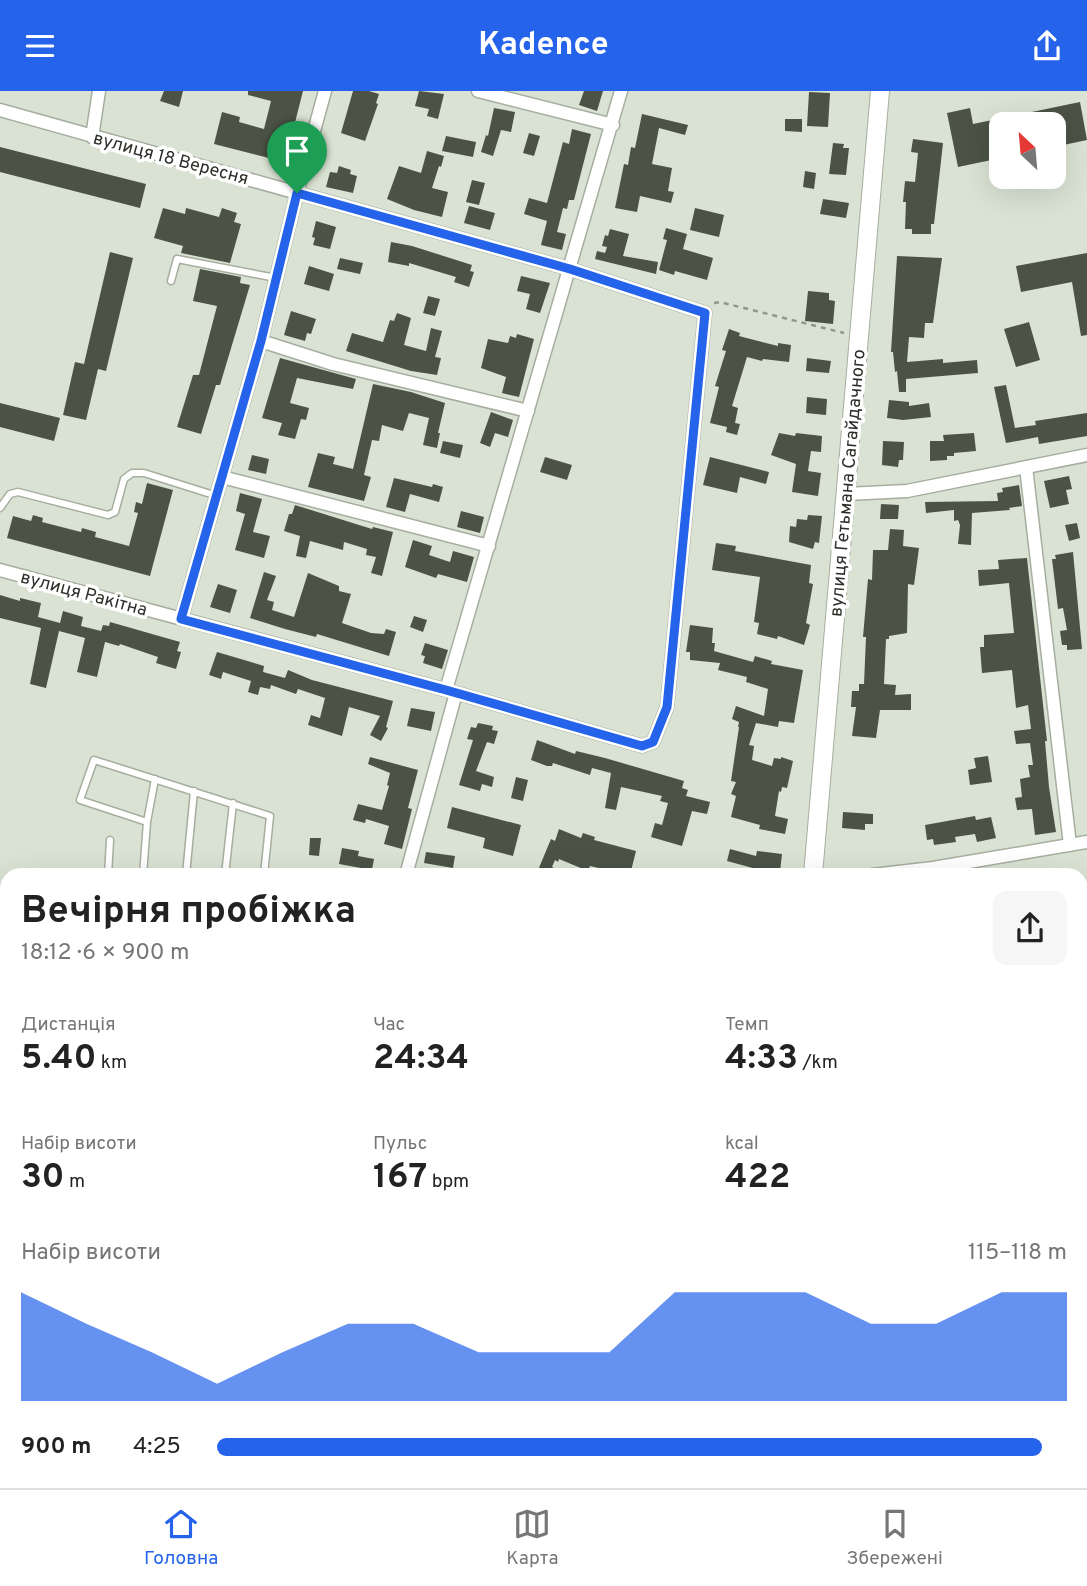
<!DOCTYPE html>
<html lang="uk">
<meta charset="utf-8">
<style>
:root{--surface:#fff;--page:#f6f6f6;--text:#222;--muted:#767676;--line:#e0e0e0;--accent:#2563eb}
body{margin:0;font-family:Overpass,sans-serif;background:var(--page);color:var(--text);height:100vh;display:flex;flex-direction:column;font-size:26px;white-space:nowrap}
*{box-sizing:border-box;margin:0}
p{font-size:23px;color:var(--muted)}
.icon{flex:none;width:38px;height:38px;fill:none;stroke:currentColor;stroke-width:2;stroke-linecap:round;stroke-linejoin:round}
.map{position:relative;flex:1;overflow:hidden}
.sheet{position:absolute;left:0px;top:777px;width:1088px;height:621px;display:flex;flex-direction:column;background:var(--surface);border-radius:21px 21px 0 0;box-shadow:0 7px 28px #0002}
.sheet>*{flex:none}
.needle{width:46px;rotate:334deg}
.controls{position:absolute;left:989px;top:21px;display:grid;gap:14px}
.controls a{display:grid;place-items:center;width:77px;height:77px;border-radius:14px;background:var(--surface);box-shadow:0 7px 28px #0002;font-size:35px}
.pin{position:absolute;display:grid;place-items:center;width:60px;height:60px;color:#fff;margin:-72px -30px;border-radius:50% 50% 50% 0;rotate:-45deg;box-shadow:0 0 7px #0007}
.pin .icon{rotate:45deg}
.round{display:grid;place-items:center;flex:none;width:74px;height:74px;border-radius:14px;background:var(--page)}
.head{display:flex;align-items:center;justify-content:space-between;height:119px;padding:0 21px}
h1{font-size:38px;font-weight:700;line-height:52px}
.metrics{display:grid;grid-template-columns:repeat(3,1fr);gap:10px;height:119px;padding:7px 21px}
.metrics div{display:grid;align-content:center}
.metrics b{font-size:35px;font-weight:700}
.metrics small{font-size:19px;font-weight:400}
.metrics p{font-size:19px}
.chart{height:196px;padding:14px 21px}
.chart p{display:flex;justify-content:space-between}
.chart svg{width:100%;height:126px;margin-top:7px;fill:var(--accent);opacity:.7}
ul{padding:0 21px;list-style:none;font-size:23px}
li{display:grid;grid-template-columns:112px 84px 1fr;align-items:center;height:52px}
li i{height:18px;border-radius:9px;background:var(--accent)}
header{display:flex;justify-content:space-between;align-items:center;height:91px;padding:0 21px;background:var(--accent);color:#fff;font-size:32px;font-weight:700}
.tab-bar{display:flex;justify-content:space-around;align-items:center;height:98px;border-top:2px solid var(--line);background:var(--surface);font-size:19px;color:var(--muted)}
.tab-bar a{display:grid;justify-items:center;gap:4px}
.tab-bar .active{color:var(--accent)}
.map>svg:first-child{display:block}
</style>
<header><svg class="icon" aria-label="menu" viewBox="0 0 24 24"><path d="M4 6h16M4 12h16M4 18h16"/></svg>Kadence<svg class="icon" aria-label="share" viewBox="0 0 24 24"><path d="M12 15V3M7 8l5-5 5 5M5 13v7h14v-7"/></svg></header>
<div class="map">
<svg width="1087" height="1397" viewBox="0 0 1087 1397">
<rect width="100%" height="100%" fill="#dae3d3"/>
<path fill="#4c5346" d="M164,0H183L179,16L160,10Z
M248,0H303L285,71L214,53L222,21L240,26L239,31L264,38L271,10L248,4Z
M353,0H369L379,3L376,12L378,13L365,50L341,42Z
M419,0L444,3L438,28L427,25L429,18L415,15Z
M584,0H603L597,20L579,14Z
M809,1L830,2L828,36L807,35Z
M1080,11L1087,49L1054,56V33H1001V67L958,76L947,22L970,17L973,33Z
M494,17L515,21L511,41L501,39L493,65L481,61L486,44L488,45Z
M642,23L688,34L685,44L659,37L652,73L672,77L668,100L674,101L671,112L640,105L637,121L615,117L624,73L628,74L631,56L635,57Z
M785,28H802V41L785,40Z
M572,38L591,43L574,109H569L567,118L563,117L557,141L566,143L562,159L541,154L547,130L524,123L529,107L547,112L563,51L569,53Z
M529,42L540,45L534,65L523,62Z
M446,45L476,51L473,66L442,60Z
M913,48L943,52L934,133H931V143H912V138H905L906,111H903L905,90L915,91L918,62L911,61Z
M833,52L844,53L843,57H849L846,84L829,83Z
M0,56L146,93L140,117L0,81Z
M427,60L444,65L441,76L439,75L432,97L448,101L442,126L414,119L387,108L399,75L421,82Z
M339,75L351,79L350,83L357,85L353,102L326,96L330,81L337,82Z
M805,80L816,82L814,98L803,96Z
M472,89L485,92L479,114L466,111Z
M823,108L849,112L846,127L820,123Z
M469,115L495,122L490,139L464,132Z
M163,117L185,123L186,117L219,126L222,117L237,122L234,131L241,133L230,172L181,162L183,155L154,147Z
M695,117L724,124L719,146L690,139Z
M316,130L336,136L330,158L313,154L315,147L312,146Z
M666,137L687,143L683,158L713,167L707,189L675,180L674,184L659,179L667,149L663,148Z
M610,138L629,143L623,165L658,171L656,183L595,168L597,160L605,162L607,156L602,155L605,144L608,145Z
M391,151L412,155L472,174L470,180L474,181L469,196L454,191L456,186L409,172V175L388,171Z
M110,161L133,167L106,280L98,278L86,329L63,324L75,271L84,273Z
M1087,162V244L1081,245L1072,191L1021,201L1016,175Z
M897,165L942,167L933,232H925L924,247L909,246L907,271L943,268V272L977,269L978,282L906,288V301H899L897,280L895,281L893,261H891Z
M340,167L363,172L360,183L337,178Z
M309,175L334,183L329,200L304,193Z
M200,178L241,186L240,192L250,194L220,294H216L201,343L177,336L193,284H199L217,215L193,210Z
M521,185L550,192L540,222L526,218L530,203L517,200Z
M808,200L829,202V209L835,210L833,233L805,230Z
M428,205L440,208L435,225L423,222Z
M291,220L316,228L311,243L307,242L305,250L284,244Z
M397,222L411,227L404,254L426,260L431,237L442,240L435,266L441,267L437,284L411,280L346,260L352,242L383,251L390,229L394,230Z
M1029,231L1040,269L1016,276L1004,238Z
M729,238L740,242L739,245L778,255V252L791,254L789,271L763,268L762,270L747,266L732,315L738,317L735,332L740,333L737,344L726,341L727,336L710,332L719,296L715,295L726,260L722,259Z
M517,243L534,248L519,306L502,302L506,286L481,277L488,248L508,252L510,245L516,247Z
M280,267L356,288L353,298L297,287L290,312L309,317L306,329L301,328L295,348L278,344L282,332L262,327Z
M807,267L831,270L829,282L806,280Z
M373,293L411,301L445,312L438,342H440L437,357L423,354L429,327L409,322L403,340L382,334L379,350L372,349L364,384L371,386L364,410L308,396L318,362L335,366L333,373L353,378Z
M1006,294L1015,337L1036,334L1035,330L1087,322V345L1039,353L1038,346L1006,352L994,296Z
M807,306L827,308L826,324L806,322Z
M889,309L909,311V315L929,312L931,326L903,329L887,327Z
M0,312L60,327L54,350L0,336Z
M491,321L513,329L508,346L495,342L490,356L480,352Z
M779,342L795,345L796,342L822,345L821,361L811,360L808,380L821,382L818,405L792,401L796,373L771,364Z
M974,342L976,360L954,362V365H947V369L930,370V350H944L943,344Z
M443,350L463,354L460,367L440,362Z
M883,350L904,351L903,369H899L898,376L882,374Z
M252,364L269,368L266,383L248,379Z
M545,366L572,374L567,389L540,381Z
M710,366L769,381L766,393L740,386L737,402L703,394Z
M1069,385L1072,398L1066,399L1069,413L1050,417L1044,390Z
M394,387L432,396L433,393L443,396L439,411L410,403L405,421L386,416Z
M147,392L173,399L150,485L7,447L13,425L31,430L33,424L43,427L42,431L81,441L82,437L96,441L95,446L129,455L138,422L134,421L136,411L142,413Z
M1019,394L1022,415L1009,417L1010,419L972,422L971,454L958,453L960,434L958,429L954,430V419L926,422L925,411L998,410L997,402L1003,401L1002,397Z
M240,402L262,408L253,441L270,445L264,467L235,459L245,423L236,420Z
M881,413L899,414L898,428H880Z
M295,414L372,438L373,436L393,441L382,485L371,482L376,466L366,464L367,458L344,451L343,459L310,450L306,467L296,465L300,445L284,440L289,423H292Z
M461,420L484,426L480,442L457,436Z
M808,424L822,425L819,452L815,451L813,458L789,451L790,435L796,436L797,428L807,429Z
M1077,432L1080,447L1069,450L1065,434Z
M890,438L904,439L903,455L919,457L914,494L908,493L907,542L889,545V548H886L884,593L896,594L895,604L911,603V619H880L876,647L852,645L856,616H851L852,600H859V593H864L866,546H863L868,488L872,489L873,459H888Z
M413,449L432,455L429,464L450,471L453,460L474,466L467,491L438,483L436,487L405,476Z
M716,452L736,455L735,460L811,474L809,492L813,493L806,532L810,534L804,554L778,545L777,548L757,543L759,532L754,531L760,486L712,479Z
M1073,461L1082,558L1067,559V554H1062L1060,540L1067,539L1063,517L1058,518L1052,468H1056L1055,464Z
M1027,467L1047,650H1045L1049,696L1056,741L1035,744L1032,718L1017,719L1015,707L1022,706L1020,688L1030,686L1028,674H1033L1030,652L1016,653L1014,640L1031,638L1028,614L1016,617L1012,579L982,582L980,556H984V544L1014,542L1009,492L979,495L978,479L999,478L998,469Z
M264,481L276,485L267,509L274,511L272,519L294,526L308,482L339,495V500L351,503L342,532L371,542L384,543L386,538L396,541L389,565L317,543L316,546L285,538L250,527Z
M218,493L237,499L230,522L210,516Z
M0,504L20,510V507L41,512L38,526L60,532L63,520L83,526L81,535L101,540L103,534L109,535L110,531L180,551L177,560L181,561L176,578L156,572L158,566L120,553L119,555L105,551L97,586L77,581L85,547L59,540L46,597L30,593L41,537L0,527Z
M414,525L427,529L423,541L410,536Z
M690,534L713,537L712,552H715L714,560L753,571L755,565L772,570L771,573L803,579L794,632L779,630L778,636L756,632L749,654L754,655L752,669L772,675L774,667L781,668V666L793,670L787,697L782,696L781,701L779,700L775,725L788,728L785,743L759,738L760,734L731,726L736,705L731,703L736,691L731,690L739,636H738L739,631L732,628L736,615L764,625L768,598L746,591L747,586L718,579L720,572L690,569V561H686Z
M425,552L448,559L442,578L423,572L425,565L421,564Z
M217,561L264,575L263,581L285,587L288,579L312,589L393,610L386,636L388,637L381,650L370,644L380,625L349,616L342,645L308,634L311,624L320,627L325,607L298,598L296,603L271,594L270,598L260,596L258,604L248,601L251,590L223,581L221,588L209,584Z
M411,617L435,621L431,640L407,635Z
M478,632L493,635L492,639L498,640L494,653L487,651L476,680L494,686L492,696L482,693L480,700L459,694L473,649L467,648L471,636L476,637Z
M537,649L575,663L576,660L605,667L684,690L682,697L688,699L686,705L710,711L707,723L692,720L682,755L651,746L655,732L662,734L668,712L660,710L662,705L621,696L616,719L605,717L611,682L592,677L590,684L553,672L552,675H547L531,669Z
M988,665L992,691L970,694L968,679L976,677L974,667Z
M370,666L418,679L408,717L412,718L402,758L384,753L389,735L366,728L365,732L353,729L358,713L382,719L389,695L387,694L390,682L368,673Z
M516,686L528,689L523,710L511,707Z
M452,716L521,734L513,765L483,757L485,747L447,737Z
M843,721L873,723V733H865V739L842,737Z
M975,725L976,729L991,726L996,747L977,751L975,743L955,746L956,751L934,754L933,748L927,749L925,734Z
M559,738L581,747L583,742L595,746L594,749L636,760L630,784L590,775L588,780L559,768L558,771L555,769L552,776L569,784H536L551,748L555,750Z
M310,747H321L319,765L309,764Z
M342,757L359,760L358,765L374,768L371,784H360L361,777L339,773Z
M730,758L756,765L757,760L782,763L780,781L760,779L727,770Z
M426,761L455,765L453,777L424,772Z"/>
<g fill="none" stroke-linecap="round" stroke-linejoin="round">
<g stroke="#a6ae9f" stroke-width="9">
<path id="service" d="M171,190L177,168L276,187
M0,417L10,403L18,401L108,424L115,421L124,388L132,382H144L217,405
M147,731L80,709L94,669L270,725L264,784
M108,784L110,749
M143,784L147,731L155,688
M186,784L194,700
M225,784L233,712
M1082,1159L1087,1168"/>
</g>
<g stroke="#a6ae9f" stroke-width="15">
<path id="minor" d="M478,0L613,34
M0,19L570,178L705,222L667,616L653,651L642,655L446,599L0,479
M92,46L99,0
M261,250L333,273L528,320
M1026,376L1070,754
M222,386L489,455
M846,403L907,400L1087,364
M181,528L261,250L297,102L325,0
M446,599L621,0
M406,784L456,602
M872,784L933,777L1087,751
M1082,1065L1084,1108L1082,1125
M0,1102L7,1107
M0,1131L7,1127
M0,1241L7,1242
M1061,1391L1062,1397
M433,1397L434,1391
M571,1397L573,1391"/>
</g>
<g stroke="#a6ae9f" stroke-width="20">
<path id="secondary" d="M813,784L880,0
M764,1397L765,1391"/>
</g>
<path stroke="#90978b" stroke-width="2.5" stroke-dasharray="5 5" stroke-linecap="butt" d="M714,212L720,211L844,242
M0,906L7,905"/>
<use href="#service" stroke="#fff" stroke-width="6"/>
<use href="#minor" stroke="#fff" stroke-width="12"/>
<use href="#secondary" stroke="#fff" stroke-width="18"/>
</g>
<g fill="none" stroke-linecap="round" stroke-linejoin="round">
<g stroke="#fff" stroke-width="14">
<path id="route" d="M297,102L570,178L705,222L667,616L653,651L642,655L446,599L181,528L261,250Z"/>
</g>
<use href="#route" stroke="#2563eb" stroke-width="9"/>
</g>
<g text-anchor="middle" stroke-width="7" stroke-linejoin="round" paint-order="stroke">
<g font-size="18" fill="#2c2f29" stroke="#fff">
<text transform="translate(171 67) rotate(15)" y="6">вулиця 18 Вересня</text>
<text transform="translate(847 392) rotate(-85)" y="6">вулиця Гетьмана Сагайдачного</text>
<text transform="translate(84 502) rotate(15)" y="6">вулиця Ракітна</text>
</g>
</g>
</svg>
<div class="controls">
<a><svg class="needle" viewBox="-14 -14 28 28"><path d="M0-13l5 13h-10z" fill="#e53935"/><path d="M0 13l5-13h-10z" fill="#767676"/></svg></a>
</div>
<div class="pin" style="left:297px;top:102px;background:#1e9e55"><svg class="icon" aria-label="arrive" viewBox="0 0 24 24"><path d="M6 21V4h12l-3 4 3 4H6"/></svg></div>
<section class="sheet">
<div class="head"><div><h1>Вечірня пробіжка</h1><p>18:12 · 6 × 900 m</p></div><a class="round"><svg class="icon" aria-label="share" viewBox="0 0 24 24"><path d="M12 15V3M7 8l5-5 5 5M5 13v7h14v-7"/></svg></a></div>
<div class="metrics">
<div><p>Дистанція</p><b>5.40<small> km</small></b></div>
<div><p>Час</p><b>24:34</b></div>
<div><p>Темп</p><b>4:33<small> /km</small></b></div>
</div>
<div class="metrics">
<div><p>Набір висоти</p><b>30<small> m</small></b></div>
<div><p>Пульс</p><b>167<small> bpm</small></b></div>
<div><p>kcal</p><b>422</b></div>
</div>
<div class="chart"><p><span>Набір висоти</span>115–118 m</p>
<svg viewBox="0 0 160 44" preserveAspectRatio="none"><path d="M0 44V6L10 17L20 27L30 38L40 27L50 17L60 17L70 27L80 27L90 27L100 6L110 6L120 6L130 17L140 17L150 6L160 6V44z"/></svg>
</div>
<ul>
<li><b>900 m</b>4:25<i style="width:97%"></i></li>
</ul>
</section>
</div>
<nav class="tab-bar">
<a class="active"><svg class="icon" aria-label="home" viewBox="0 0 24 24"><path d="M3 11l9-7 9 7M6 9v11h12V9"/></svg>Головна</a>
<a><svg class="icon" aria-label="map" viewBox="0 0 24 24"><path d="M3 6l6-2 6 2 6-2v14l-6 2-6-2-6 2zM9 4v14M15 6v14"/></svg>Карта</a>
<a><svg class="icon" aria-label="saved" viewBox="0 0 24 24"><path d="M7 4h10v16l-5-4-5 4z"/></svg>Збережені</a>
</nav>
